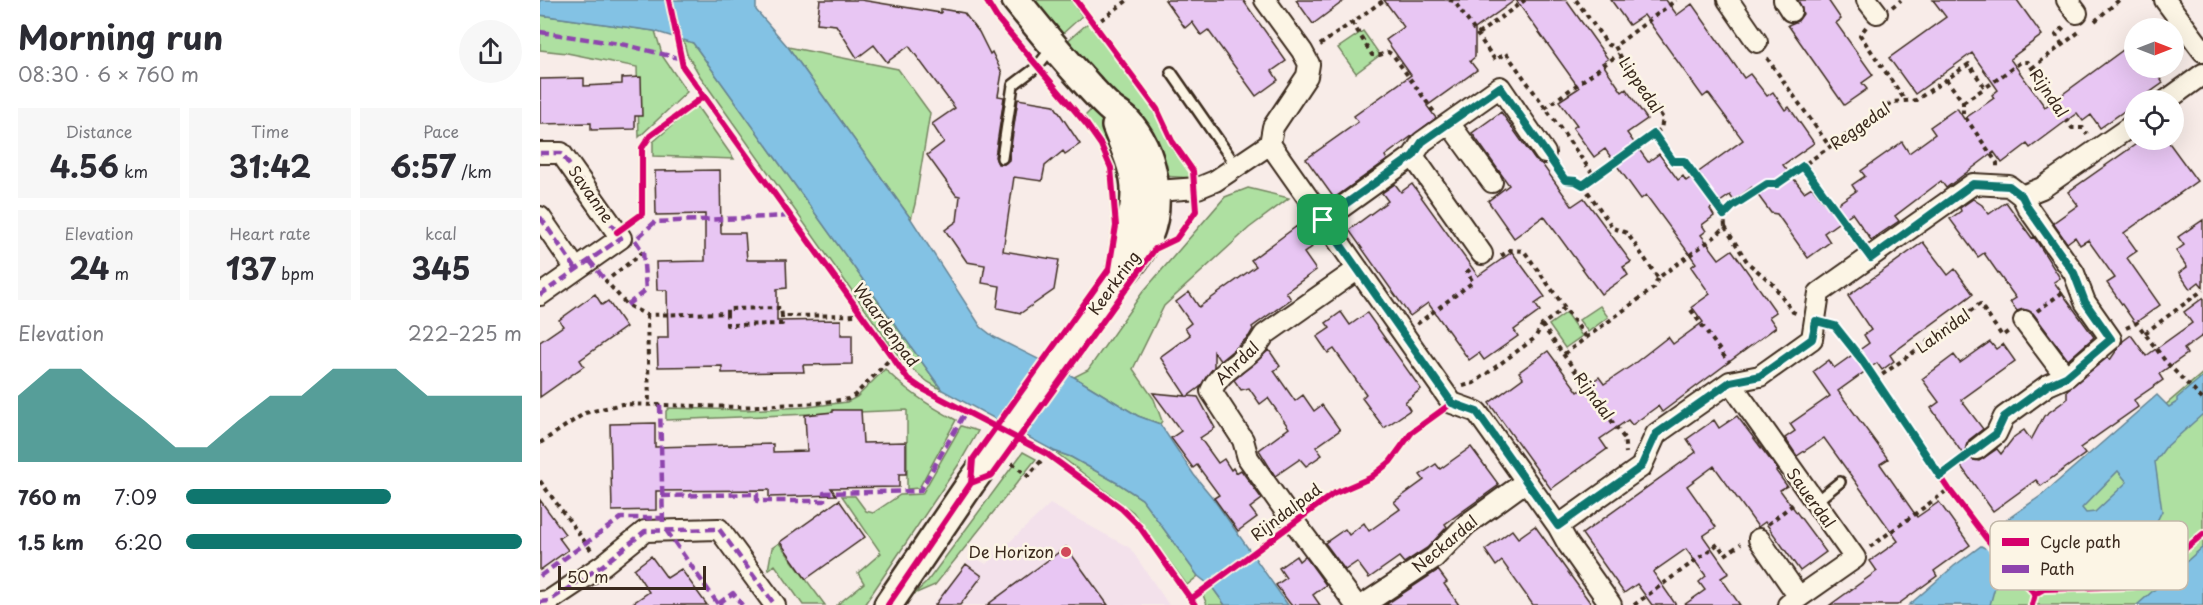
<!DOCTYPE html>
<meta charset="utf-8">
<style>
:root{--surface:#fff;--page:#f7f7f7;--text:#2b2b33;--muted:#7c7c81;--accent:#0f766e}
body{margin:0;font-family:"Playpen Sans",sans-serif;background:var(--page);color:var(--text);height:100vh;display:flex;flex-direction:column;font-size:22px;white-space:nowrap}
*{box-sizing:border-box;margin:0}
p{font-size:20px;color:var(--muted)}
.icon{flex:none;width:33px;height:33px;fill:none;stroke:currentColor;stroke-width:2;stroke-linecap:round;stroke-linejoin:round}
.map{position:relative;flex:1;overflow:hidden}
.details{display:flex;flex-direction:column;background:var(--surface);width:540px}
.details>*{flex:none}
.needle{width:39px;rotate:90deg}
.tools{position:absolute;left:1584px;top:18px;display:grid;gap:12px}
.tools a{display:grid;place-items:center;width:60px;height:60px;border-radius:50%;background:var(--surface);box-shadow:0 6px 24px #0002;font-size:30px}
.scale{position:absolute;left:18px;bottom:15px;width:148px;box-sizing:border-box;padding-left:6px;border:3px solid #3b2a1e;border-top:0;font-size:16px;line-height:21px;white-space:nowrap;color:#3b2a1e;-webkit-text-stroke:4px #fcf5e5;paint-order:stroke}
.pin{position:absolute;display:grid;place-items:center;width:51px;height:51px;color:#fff;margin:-26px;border-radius:12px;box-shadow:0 3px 9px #0006}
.round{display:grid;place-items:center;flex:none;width:63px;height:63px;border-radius:32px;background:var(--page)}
.head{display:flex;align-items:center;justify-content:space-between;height:102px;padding:0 18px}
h1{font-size:33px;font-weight:700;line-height:45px}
.stats{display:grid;grid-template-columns:repeat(3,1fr);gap:9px;height:102px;padding:6px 18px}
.stats div{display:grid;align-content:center;border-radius:0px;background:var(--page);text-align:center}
.stats b{font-size:30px;font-weight:700}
.stats small{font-size:16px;font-weight:400}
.stats p{font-size:16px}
.chart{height:168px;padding:12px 18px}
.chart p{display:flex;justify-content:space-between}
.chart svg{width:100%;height:108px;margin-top:6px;fill:var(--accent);opacity:.7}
ul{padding:0 18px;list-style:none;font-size:20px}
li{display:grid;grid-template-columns:96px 72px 1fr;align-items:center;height:45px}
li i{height:15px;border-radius:8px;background:var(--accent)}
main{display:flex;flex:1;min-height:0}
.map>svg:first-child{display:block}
</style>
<main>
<section class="details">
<div class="head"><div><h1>Morning run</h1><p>08:30 · 6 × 760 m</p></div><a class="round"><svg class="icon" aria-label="share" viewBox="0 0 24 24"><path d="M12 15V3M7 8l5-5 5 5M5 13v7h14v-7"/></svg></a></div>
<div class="stats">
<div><p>Distance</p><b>4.56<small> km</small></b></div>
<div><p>Time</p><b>31:42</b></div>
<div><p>Pace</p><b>6:57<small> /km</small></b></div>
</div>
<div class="stats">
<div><p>Elevation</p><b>24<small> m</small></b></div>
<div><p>Heart rate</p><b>137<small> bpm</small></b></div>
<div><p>kcal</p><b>345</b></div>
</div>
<div class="chart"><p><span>Elevation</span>222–225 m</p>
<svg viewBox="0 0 160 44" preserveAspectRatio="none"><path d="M0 44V17L10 6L20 6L30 17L40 27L50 38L60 38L70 27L80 17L90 17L100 6L110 6L120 6L130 17L140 17L150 17L160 17V44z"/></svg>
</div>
<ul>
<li><b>760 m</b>7:09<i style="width:61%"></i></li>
<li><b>1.5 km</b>6:20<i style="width:100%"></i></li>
</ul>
</section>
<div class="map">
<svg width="1663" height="605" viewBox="0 0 1663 605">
<rect width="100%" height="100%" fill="#f8ece8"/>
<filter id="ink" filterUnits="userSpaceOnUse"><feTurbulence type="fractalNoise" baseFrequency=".0167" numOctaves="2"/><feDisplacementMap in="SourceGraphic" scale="12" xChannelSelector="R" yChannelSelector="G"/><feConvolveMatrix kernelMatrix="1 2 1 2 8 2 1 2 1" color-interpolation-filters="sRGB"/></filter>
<g filter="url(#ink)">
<path fill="#f3e1eb" d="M510,504L590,548L629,605H392L432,556L446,564Z"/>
<path fill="#aee0a1" stroke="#748560" stroke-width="1.5" d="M488,0H531L542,16L520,36Z
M0,15L115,31L123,57L147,92L99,137L97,67L27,53L0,50Z
M548,23L613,109L627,139L653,178L621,176L525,43Z
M823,31L840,55L816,73L798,48Z
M143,39L153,43L402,390L388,382L361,360L160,76L147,54Z
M248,47L358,69L390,113L375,204L371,219Z
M156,105L194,159L113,156V142Z
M554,107L569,127L585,177L576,178L568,151L545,116Z
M708,188L749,198L709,228L624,306L593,369L614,399L622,421L620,424L598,416L534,377L548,370L602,293L685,197Z
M1060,306L1068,317L1048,332L1039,320Z
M1026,313L1042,336L1025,348L1009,325Z
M345,369C366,391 389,406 416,420L379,488L367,489V410L126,420V411L129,408L205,410L268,407L307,402L317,397Z
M1663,373V605H1391Z
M421,426L438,431L419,464L333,592L324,605H297L324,583L318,573L341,553L302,496H315L326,511L333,513L360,495L382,494Z
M514,451L531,457L579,484L602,499L658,576L647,585L593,512Z
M483,452L496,459L395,585L374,594L387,582Z
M239,543L285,605H263L235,565L228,570L232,548Z
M672,587L685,605H667L663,595Z"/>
<path fill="#83c2e4" stroke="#668595" stroke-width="1.5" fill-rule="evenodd" d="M0,0H216V10L248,47L371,219L441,327L454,337L534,377L598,416L620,424L654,475L672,497L748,605H685L672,587L658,576L602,499L579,484L531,457L514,451L402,390L153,43L114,31L0,15Z
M1663,376V414L1625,448L1615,462L1622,511L1616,523L1601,533L1563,556L1469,559L1461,565L1450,605H1369L1414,566L1441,546L1445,548L1455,539L1462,523L1502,495L1617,395L1629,407L1637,402V398ZM1578,471L1587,482L1555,512L1546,513L1542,508Z
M1663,547V605H1597Z"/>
<path fill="#f8ece8" d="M1452,538L1472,561L1464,569L1441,543L1444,545Z"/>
<path fill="#e8c6f3" stroke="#3b2a1e" stroke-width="1.5" d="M280,0H321L401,13V9L424,13L439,32L450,54L452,52L462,73L458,96L464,97L455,157L458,164H464L469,160L478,99L514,105L540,144L525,154L523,151L505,166L502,181L474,177L463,251L519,260L514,290L481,313L457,308L460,286L442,283L445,265L427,262L405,230L417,221L420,196L416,195L387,155L404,142L392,124L415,108L369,46L347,62L334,45L317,58L296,25L277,23Z
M625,0H703L746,61L732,71L738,80L716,96L668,30L661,35L652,22L645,28Z
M756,0H805L773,24Z
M844,0H975L935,29V57L930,61L937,70L887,106L896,118L845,156L847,160L794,198L766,159L818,122L814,116L871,75L846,40L864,27Z
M976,0H1026L1068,59L1062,63L1082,92L1086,89L1107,119L1087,133L1108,162L1119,154L1138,180L1143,176L1146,181L1203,140L1168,93L1163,97L1104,15L1089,25L1071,0H1126L1137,15L1152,4L1204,78L1210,74L1227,96L1233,92L1245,110L1249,107L1274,143L1243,165L1264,192L1272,187L1290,209L1316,191L1312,185L1325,176L1321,171L1362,142L1369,153L1395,134L1390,127L1417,108L1424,119L1454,98L1452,95L1458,90L1432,53L1375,94L1349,58L1406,17L1393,0H1477L1502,35L1470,59L1505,107L1594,42V68H1613L1623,83L1599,100H1594V104L1560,128L1551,115L1543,121L1537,113L1490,148L1487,144L1462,163L1454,152L1406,188L1401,181L1355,216L1359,221L1331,240L1312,213L1284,233L1290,242L1268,258L1237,214L1231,213L1212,187L1194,201L1190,195L1170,209L1174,216L1162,225L1166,231L1161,235L1179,259L1192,250L1236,312L1229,317L1236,327L1122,412L1118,406L1092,425L1088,420L1060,439L1067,449L1011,489L949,403L983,378L979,372L1008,351L1038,392L1059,377L1064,384L1091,366L1128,337L1133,344L1163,322L1152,307L1170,294L1151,267L1156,263L1106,195L1101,199L1065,149L1054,157L1033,128L1037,125L1019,101L1039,88Z
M1258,0H1288L1301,19L1296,23L1333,75L1322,83L1327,89L1304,105L1248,25L1258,21L1263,14Z
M101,77L102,116H95V129L51,130V123L0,124V79L44,78V86L82,84V78Z
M961,112L995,160L1002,164L1032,206L1044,198L1091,262L1083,267L1088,275L1061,294L1004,216L974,238L948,201L969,185L932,133Z
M1602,140H1627L1657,181L1584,233L1597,251L1587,258L1620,305L1595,323L1567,283L1575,278L1548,240L1540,245L1535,237L1527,243L1513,223L1538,205L1528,192Z
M180,170L181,233H205L207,260H246L247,288L237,289V321L301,320V335H312V364L263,365L264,372H248L182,373V366L118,367L117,338H128L127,290H117L116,262L165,261V214L116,215L115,171Z
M855,184L861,192L872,184L938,276L972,252L1005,297L995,304L1000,311L974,330L978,336L944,360L939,353L929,360L888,303L870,316L809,230L848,201L842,193Z
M1433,199L1442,205L1449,214L1466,202L1492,238L1494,237L1520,278L1514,282L1554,337L1528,360L1493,313L1483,309L1477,311L1470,302L1476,298L1465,283L1444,253L1438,257L1410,219L1421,211L1420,208Z
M1663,220V287L1659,282L1650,289L1639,273L1647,267L1636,251L1644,245L1638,237Z
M757,226L772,247L764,253L776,270L746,292L751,299L712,327L713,329L709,336L697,347L680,361L674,352V367L660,387L648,396L658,397L675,428L660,438L678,463L684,459L691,470L693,468L696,473L701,470L722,499L710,508L717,517L698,531L674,498L679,495L657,465L653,468L631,438L641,431L613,393L646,396L620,357L650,335L645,328L651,323L636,302L649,292L659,307L716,266L711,260Z
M1383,242L1408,275L1415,269L1433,294L1350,355L1354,361L1342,370L1337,363L1298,391L1348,459L1340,464L1377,517L1399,502L1430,545L1394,571L1397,576L1357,605H1290L1337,571L1330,561L1358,541L1284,438L1257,456L1245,438L1255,431L1250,424L1290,396L1273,372L1289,360L1294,368L1329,343L1324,335L1331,330L1308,296Z
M55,294L62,305L68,301L86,327L40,360L44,366L0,397V342L23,326L19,320Z
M1663,298V338L1662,336L1644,349L1647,354L1619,374L1623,380L1594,400L1598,407L1540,448L1545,454L1516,475L1501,486L1496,480L1453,511L1420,465L1427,460L1391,408L1399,402L1382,379L1414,355L1420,363L1450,342L1456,349L1463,344L1475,361L1421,400L1443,429L1429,440L1425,450L1428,457L1433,460L1439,461L1457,449L1461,454L1474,437L1484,430L1491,440L1504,416L1527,399V390L1568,357L1570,360L1583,341L1591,335L1606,356L1652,323L1644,312Z
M801,312L810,325L827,313L881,389L865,402L870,410L844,428L822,398L826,394L794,349L788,353L777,337L790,328L786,323Z
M729,350L740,366L734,371L755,401L763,395L774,411L782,405L800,430L776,447L782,455L766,466L760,459L735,476L719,450L749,428L728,398L720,404L709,388L701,390L694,380Z
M293,410H321L323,443L366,442V474H359V487L291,488L296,495L229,497V490L116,491V510L72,511L70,424L115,423V447L233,444V452L267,451L265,415L293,412Z
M1197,416L1238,470L1236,471L1247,486L1240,490L1286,552L1260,571L1225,522L1218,527L1174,466L1147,486L1176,527L1163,536L1189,573L1181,578L1200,605H1144L1165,590L1159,582L1166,576L1146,549L1113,572L1136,605H1112L1097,584L1084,593L1042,534L1156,452L1147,439L1174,420L1179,428Z
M931,447L959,485L905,524L907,527L887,548L864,563L859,557L829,578L817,562L805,570L785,543L805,529L809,535L824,523L829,531L860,509L854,502L884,480L880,475L896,464L900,469Z
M0,500L25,534L19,538L28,550L0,570Z
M299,500L325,537L266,579L240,542Z
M995,526L1033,579L1052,605H993L962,561L956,566L945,550L972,530L978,538Z
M526,547L568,605H447L489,574Z
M111,556L127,578L141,569L167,605H90L109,592L94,569Z
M756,556L759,561L765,556L786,585L773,595L780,605H751L736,585L746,578L739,568Z
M426,564L442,576L420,605H395Z
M898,570L907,582L904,584L919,605H845Z"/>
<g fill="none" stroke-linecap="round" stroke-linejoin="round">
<g stroke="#3b2a1e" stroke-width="14">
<path id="lane" d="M631,72L697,167
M462,158L473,85L497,67L511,49
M1274,503L1300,482"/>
</g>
<g stroke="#3b2a1e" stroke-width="24">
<path id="street" d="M1188,0L1217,42
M1244,0L1251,11
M1327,0L1337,13
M1527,0L1537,13
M1625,0L1663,51
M1627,100L1663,74
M909,123L952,182
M730,144L912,403L937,412L1018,526L1101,467L1116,434L1190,382L1220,376L1272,339L1279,293L1433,184L1469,186L1482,196L1502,188L1594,124
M0,153H21L81,238L0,295
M873,156L942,254
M603,192L658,188L675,181L730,144L733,127L767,76L769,64L762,51L725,0
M0,217L36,269
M784,220L873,156L882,142L960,87L1005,153
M1484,321L1526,377
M1190,382L1315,558L1248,605
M1437,449L1456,434L1464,417L1508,385L1526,377L1571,339L1545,302L1534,273L1488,208L1482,196
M751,519L708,458L703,440L671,391C682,366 712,359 724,335L818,269
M1018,526L1028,544L1071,605
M758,527L816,605
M1219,539L1259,597
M0,602L9,601L63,565L105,531L179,529L235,605
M823,605L894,558L927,524L985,482"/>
</g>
<g stroke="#3b2a1e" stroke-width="32">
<path id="secondary" d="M576,126C584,147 596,171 595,193C595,220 584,246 580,272
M348,605L431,483L579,278C591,266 601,253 608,237C623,201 614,150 587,121C582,116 574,112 569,107C558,97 548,85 538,74C516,50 496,25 476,0"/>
</g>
<path stroke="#3b2a1e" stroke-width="4" stroke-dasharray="4.5 4.5" stroke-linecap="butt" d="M909,0L914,1L955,60L966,53L1055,177
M1036,0L1068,45L1075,46
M1352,7L1361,0
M1555,21L1579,0
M812,22L832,55H840L848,52L853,55L894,112
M554,25L588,0
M1326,27L1320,35L1365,100
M938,34L985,0
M780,45L844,0
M1522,45L1516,35L1526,25
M1227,58L1290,147
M1492,68L1539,32
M1406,79L1423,102V114L1457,163V168
M1423,102L1445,88
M1005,108L1079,54
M1015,166L1025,180L1037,181L1043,185L1073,228L1087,233L1118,278L1176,236L1185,227L1184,215L1144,161H1133L1114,134
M1263,166L1320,243
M1043,185L1121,129L1123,118L1084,63L1075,46L1136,0
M1184,215L1193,206L1227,184H1237L1353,102L1376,100L1429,64L1445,88L1481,62H1488L1532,128H1543L1547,134
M1185,227L1208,263L1233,284L1253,312L1258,314
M103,252L66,281L87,305L107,315L187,313V309L241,308L242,316L320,315
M961,256L970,250L984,251L1046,337
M1151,310L1189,363
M1497,311L1523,292
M187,313V325L242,324V316
M107,315L109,405
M877,324L933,282L927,272L932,268
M1002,325L1084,438L1086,453
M1586,328L1597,323L1626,362L1663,400
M1605,333L1663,290
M1024,354L1114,288L1118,278
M1335,380L1440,304L1462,336L1469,331
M923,386L934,383L995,338L1002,325L1024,308
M0,443L45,413L82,404L198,407L278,403L308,399L315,395L352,357
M472,463L488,476L507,454
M1400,476L1424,459
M0,481L51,550
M1228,524L1255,503
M1330,547L1409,489
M1094,605L1178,544L1185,555L1201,544"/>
<use href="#lane" stroke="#fcf5e5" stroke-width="9"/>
<use href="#street" stroke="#fcf5e5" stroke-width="20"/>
<use href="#secondary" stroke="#fcf5e5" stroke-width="27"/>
<path stroke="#8e44ad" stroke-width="4.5" stroke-dasharray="9 4.5" stroke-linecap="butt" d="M0,32L86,45L142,59
M0,153H21L81,238L0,295
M0,217L36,269
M49,260L66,281
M87,305L106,290L103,252L95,240L115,222L250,216
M120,405L123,523
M122,496L217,494V501H284V493L380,491L426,411
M126,530L178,604L176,605
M0,576L81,518H123
M0,602L9,601L63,565L105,531L179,529L235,605
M178,604L193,593L202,605"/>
<g stroke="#fcf5e5" stroke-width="10">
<path id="cycleway" d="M129,0L143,67L368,379L381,388L507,454L581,508L599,526L655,605
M77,232L102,214V148L110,136L164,96
M1276,321L1295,326L1322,360L1409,489L1446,538L1495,594
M431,483L452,475L615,249L636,239L656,211L653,171L632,141L617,109L536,0
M651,599L793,494L830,478L850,462L872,432L912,403
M348,605L431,483L433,459L569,269L576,226L571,168L561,145L547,125L457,18L446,0
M1492,605L1495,594L1504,589L1592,586L1604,583L1663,534"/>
</g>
<use href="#cycleway" stroke="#d6006c" stroke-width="6"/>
</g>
</g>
<g fill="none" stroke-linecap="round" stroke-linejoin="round" filter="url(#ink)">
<g stroke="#fff" stroke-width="12">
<path id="route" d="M960,87L1025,180L1036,181L1043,185L1114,134L1133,161H1144L1184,215L1193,206L1227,184H1237L1263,166L1331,258L1433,184L1469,186L1482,196L1488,208L1534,273L1545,302L1571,339L1526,377L1508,385L1464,417L1456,434L1400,476L1322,360L1295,326L1276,321L1272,339L1220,376L1190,382L1116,434L1101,467L1018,526L937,412L912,403L783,220L873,156L882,142Z"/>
</g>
<use href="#route" stroke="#0f766e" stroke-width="8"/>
</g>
<circle fill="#d1495b" stroke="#fcf5e5" stroke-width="2" cx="526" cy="552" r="6"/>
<g text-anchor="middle" stroke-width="5" stroke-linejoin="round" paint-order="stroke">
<g font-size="16" fill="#3b2a1e" stroke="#fcf5e5">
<text transform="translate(1101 85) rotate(56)" y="6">Lippedal</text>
<text transform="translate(1509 93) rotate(56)" y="6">Rijndal</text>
<text transform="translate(1320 126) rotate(-35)" y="6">Reggedal</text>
<text transform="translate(51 194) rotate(55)" y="6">Savanne</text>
<text transform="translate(574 283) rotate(-54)" y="6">Keerkring</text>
<text transform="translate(346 325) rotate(54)" y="6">Waardenpad</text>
<text transform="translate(1403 331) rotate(-36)" y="6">Lahndal</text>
<text transform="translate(697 363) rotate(-44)" y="6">Ahrdal</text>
<text transform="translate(1054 396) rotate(54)" y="6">Rijndal</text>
<text transform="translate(1271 498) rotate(54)" y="6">Sauerdal</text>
<text transform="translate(746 512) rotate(-37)" y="6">Rijndalpad</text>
<text transform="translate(905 544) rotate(-40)" y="6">Neckardal</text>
</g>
<g font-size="16" fill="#3b2a1e" stroke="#fcf5e5" text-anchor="end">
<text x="514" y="558">De Horizon</text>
</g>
</g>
<rect x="1450" y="521" width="198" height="69" rx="9" fill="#fcf5e5" stroke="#c2b8a9" stroke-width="1.5"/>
<rect x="1462" y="538" width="27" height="8" fill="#d6006c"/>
<rect x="1462" y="565" width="27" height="8" fill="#8e44ad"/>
<g font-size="16" fill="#3b2a1e">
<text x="1500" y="548">Cycle path</text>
<text x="1500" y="575">Path</text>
</g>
</svg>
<div class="tools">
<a><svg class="needle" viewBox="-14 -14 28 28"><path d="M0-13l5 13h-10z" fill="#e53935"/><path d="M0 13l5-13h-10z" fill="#7c7c81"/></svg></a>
<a><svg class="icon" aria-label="locate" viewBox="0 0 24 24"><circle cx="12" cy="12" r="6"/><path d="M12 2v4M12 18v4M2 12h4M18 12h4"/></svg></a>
</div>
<div class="scale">50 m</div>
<div class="pin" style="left:783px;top:220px;background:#1e9e55"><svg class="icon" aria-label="arrive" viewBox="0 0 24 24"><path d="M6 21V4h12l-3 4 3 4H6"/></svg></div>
</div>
</main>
